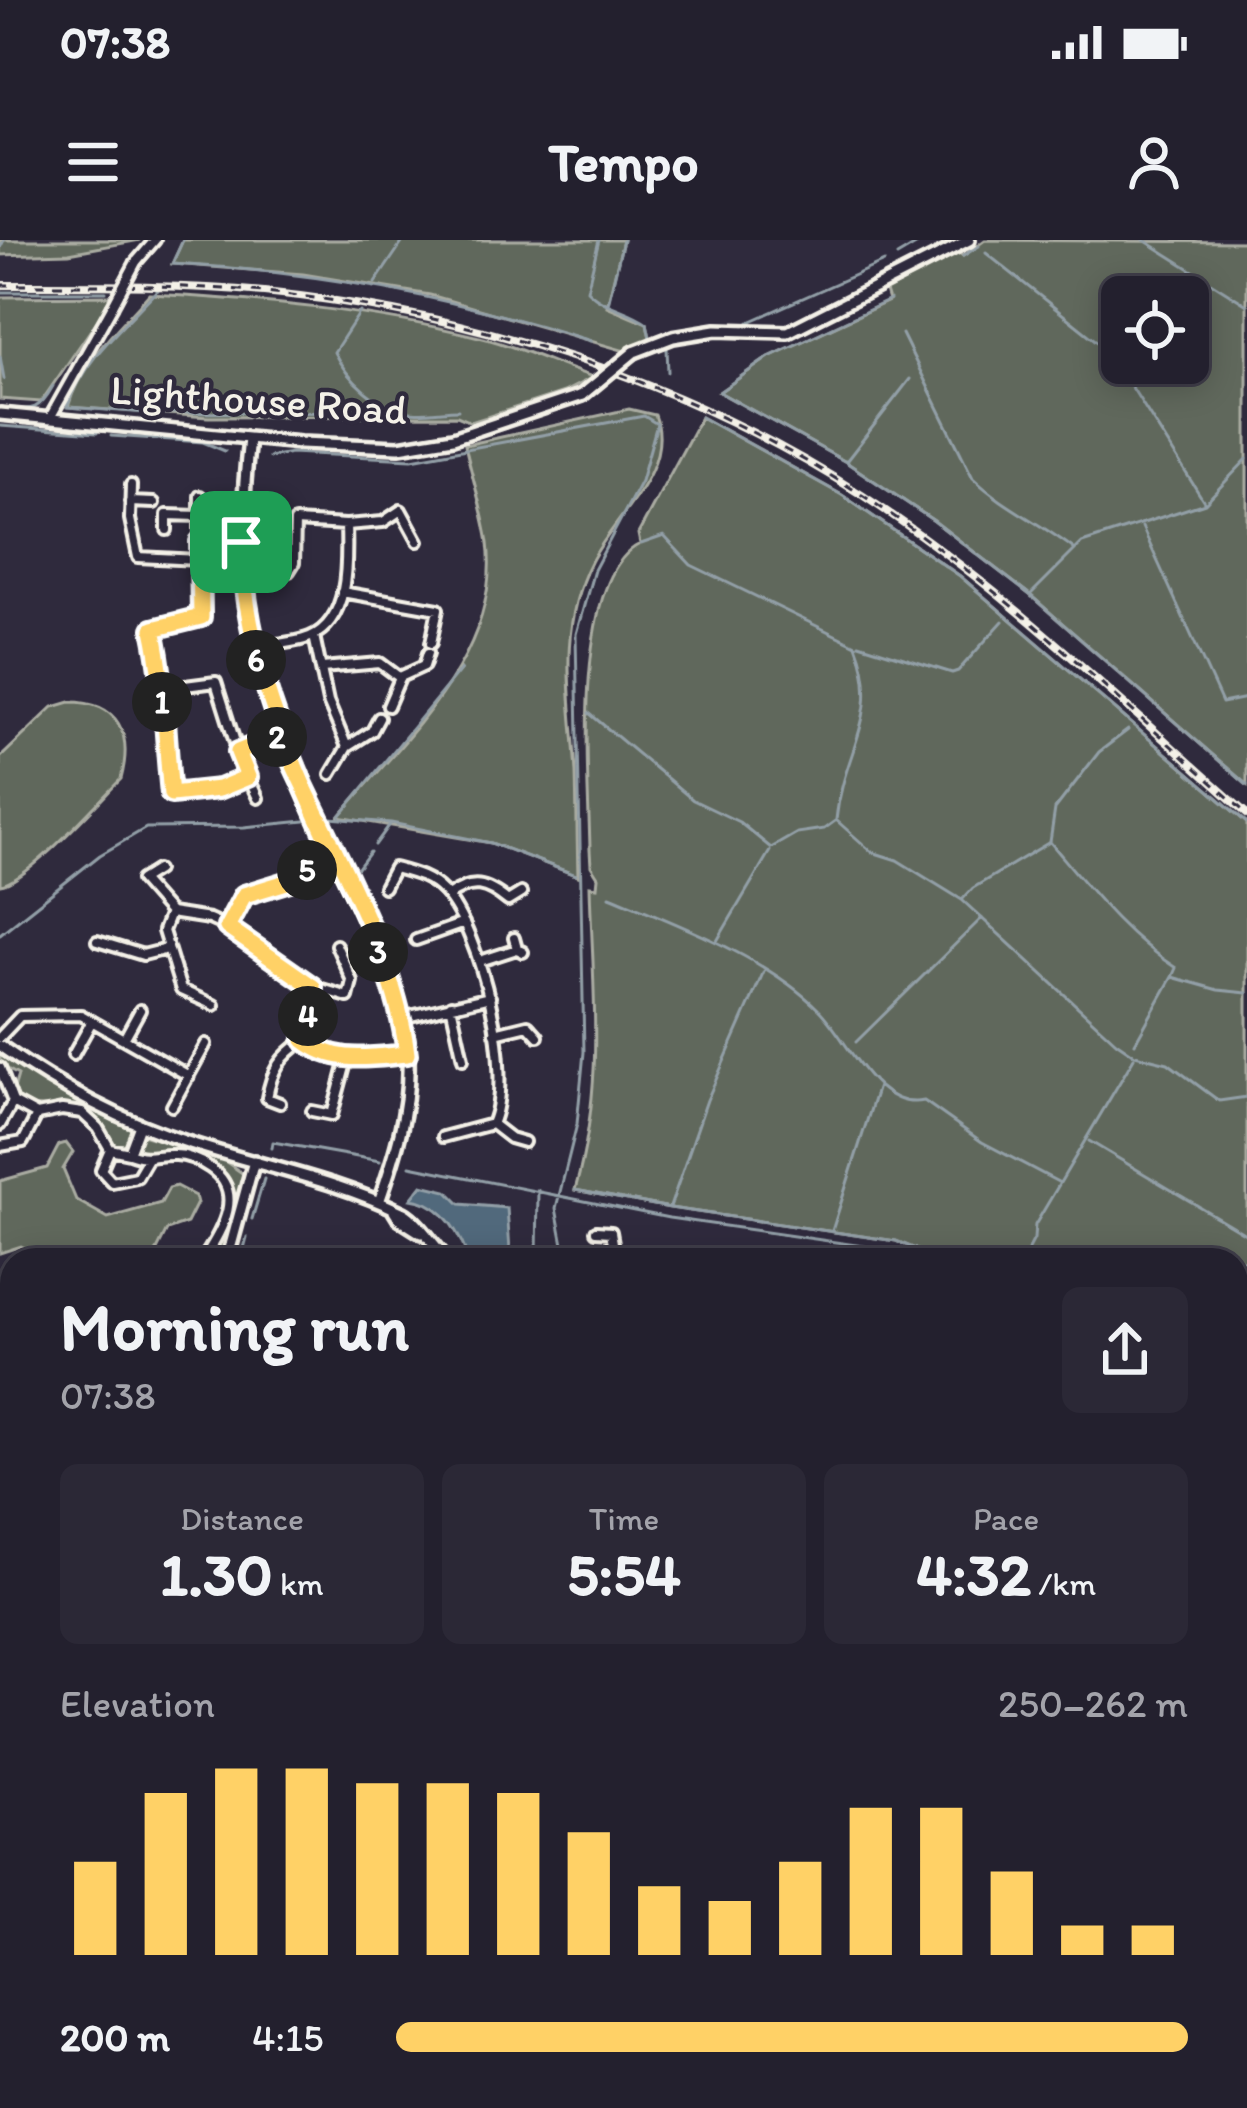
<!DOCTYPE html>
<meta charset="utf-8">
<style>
:root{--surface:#23202e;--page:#2b2836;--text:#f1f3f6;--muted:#a3a3aa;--line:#403e4a;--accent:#ffd166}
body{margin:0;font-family:Itim,sans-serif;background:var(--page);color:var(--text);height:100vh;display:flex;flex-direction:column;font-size:45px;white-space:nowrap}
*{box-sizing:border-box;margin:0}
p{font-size:39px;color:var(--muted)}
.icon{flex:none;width:66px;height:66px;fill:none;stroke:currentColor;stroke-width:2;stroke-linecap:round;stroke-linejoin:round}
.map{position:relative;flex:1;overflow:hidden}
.panel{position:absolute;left:0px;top:1008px;width:1248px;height:861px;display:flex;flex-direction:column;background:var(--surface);border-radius:36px 36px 0 0;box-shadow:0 6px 30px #0003,0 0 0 3px var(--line)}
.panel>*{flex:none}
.buttons{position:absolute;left:1101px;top:36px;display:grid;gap:24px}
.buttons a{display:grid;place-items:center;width:108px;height:108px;border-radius:18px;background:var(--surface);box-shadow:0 6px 30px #0003,0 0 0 3px var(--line);font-size:60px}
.pin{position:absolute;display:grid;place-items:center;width:102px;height:102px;color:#fff;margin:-51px;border-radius:24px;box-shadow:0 6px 18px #0006}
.km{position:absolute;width:60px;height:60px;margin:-30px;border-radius:50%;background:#222;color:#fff;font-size:33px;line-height:60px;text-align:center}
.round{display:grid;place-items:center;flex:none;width:126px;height:126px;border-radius:18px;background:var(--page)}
.summary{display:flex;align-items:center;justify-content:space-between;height:204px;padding:0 60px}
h1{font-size:66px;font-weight:700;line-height:90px}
.metrics{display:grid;grid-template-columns:repeat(3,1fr);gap:18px;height:204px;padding:12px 60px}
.metrics div{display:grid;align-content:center;border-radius:18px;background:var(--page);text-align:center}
.metrics b{font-size:60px;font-weight:700}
.metrics small{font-size:33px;font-weight:400}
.metrics p{font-size:33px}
.chart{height:336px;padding:24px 60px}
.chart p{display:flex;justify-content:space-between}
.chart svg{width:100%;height:216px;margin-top:12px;stroke:var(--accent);stroke-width:6}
ul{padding:0 60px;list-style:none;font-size:39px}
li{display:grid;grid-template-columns:192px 144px 1fr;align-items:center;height:90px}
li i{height:30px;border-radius:15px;background:var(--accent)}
.status{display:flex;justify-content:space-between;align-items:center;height:84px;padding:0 60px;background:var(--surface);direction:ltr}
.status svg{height:33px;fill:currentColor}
header{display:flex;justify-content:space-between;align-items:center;height:156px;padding:0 60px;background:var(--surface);font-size:54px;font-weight:700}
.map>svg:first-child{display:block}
</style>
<div class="status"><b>07:38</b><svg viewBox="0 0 49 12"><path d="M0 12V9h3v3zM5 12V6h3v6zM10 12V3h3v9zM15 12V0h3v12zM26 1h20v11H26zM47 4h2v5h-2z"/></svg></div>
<header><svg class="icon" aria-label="menu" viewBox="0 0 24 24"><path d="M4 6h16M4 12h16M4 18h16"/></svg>Tempo<svg class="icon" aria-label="person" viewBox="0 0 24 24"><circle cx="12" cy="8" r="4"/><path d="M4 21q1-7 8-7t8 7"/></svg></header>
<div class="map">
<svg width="1247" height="1868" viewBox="0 0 1247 1868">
<rect width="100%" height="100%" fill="#2f2a3d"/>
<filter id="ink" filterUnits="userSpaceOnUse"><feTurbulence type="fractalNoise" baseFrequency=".00833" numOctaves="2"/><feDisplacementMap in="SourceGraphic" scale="24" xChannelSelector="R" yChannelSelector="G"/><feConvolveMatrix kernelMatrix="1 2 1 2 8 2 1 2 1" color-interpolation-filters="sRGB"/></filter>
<g filter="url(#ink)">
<path fill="#60685b" stroke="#aaaca2" stroke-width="3" fill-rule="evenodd" d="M0,0H140L69,13L0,15Z
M183,0H623L607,66L647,83L650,98L625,111L430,55L303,34L172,24Z
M985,0L1247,2V545L1030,355L934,281L846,222L719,152L769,117L889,61L886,51L958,12L963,16ZM1188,57V123H1122V57Z
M149,54C261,60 370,70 479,97C517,106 555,124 593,137L564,152L471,182L457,176L208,177L68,167C81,121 119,88 149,54Z
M114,56L41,162L0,159V57Z
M629,169L655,175C676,229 613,278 591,322C556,390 572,462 576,533C577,567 577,601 578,636L491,603L339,577C403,499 502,415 488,303C483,271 472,237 465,205Z
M701,177L842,255L960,336L1247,583V1212L1236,1205V1020H942L896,1001L670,968L575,950C605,842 593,755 590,646L597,647L598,637L591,626L590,610C589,542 571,338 640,304L638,294Z
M70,462C119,462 133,494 121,539C99,561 26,643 0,645V518L53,467Z
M0,812L55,848L130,887L132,896L129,904L114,905C103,892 96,874 79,868C53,859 32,879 13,852L18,835L0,825Z
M142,895L219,917L245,935L221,1020H207L232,971V953L224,937L183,911L141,914L137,906Z
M66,903L73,912L63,929L76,960L108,978L161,963L169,948L176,946L195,956L197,963L187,983L167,990L152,1020H49L21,1006L0,1013V941L47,928L59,905Z
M1247,1237V1868H1162L1165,1857H1236V1255Z
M12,1514V1596L0,1588V1522Z
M12,1757V1857H97L89,1868H0V1779Z"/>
<path fill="#51697c" stroke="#929fa7" stroke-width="3" d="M422,945L447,951L460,964L507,968L510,1010L515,1020H481L473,1014L467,1015C458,991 441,962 411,959Z"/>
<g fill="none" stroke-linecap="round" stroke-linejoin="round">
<path stroke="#929fa7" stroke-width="3" d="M183,0L172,24C324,32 446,56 591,101
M599,0L587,50C604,68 628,69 647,83L650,98
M1144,0L1247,65
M1244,0L1247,2
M0,8L4,0
M986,13L1109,111L1205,263
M897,16L924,0
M963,16L979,6
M375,43L404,0
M157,50C125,85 82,120 67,167L147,173L406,172
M0,52H106
M890,60L769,117L719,152L846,222L934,281L1030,355L1247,545
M608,64L623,0
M360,72L334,112C347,139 377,168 408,172C424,174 443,170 458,170
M749,82L884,22
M902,94L973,238C1002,266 1042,284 1074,309
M667,108L668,132
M0,116L4,139
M0,167C30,169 37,175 53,146
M701,177L842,255L960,336L1247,583
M0,186L97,193
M111,196L203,202L225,211
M269,217L291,213L412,219L644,176L657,184L641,241L594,330L576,394L584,812L577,884L556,968L566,1020
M847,220L910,139
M1142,287L1222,463L1247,458
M641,304L664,296L691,325L856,405C884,476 843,509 836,580L872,612L897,620L962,660L1116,802L1135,815L1168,823L1219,861L1247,857
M1032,353L1082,303L1205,263L1247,219
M859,404L952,433L958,431L1003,381
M589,473L693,560L739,582L771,608L797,593L824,589L835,581
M1128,490L1099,512L1055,569L1050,602C1088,647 1125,696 1176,728L1172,737
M340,576L461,429
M330,578L391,583L491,603L576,635
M375,605L391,583
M358,628L370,612
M610,656C677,684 768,718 819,770C848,799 876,872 924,861L982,902L1058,942
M962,660L973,648L1048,603
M0,694L100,615L146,588L244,587L305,581
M717,701L770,611
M856,802L982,678
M1135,803L1172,737L1218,750L1247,753
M1089,901L1247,995
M272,908L273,902L380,921
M410,926L669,978L870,1007L919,1020
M575,950L670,968L896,1001L942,1020
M670,967L707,860L764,731
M252,979L264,939
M832,991L878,846
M241,1020L247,997
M537,1020L538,950
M1023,1020L1034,999L1035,985L1134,818
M1236,1024L1247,1019
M1236,1205L1247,1212
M1236,1217L1247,1223
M68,1868L75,1857"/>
<g stroke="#f4f1e8" stroke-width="16">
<path id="minor" d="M136,22L155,0
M51,176L112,67
M131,245L130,279L138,317L199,320
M130,262L154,263
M346,285L383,282L401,270L418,301
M167,290V275L199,276
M200,302V256
M342,352L438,369L431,403
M314,396L328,462L347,507L331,534
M253,407C271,404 293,404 310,397C350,380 347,321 346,285L295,282L294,323L289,331L265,336
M322,428L380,423L400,438L388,466
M400,437L424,426L428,413
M162,449L153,389L201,377L200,302H241
M347,507L372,491L379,478
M238,512L216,442L162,449L171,554L219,549L248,537L238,512L280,495
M248,537L258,558
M157,630L141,640L170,673L209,679L227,687L274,717L302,743L348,757L352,741L336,705
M384,647L394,628C413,633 430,637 444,652C481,693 515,833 492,884
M448,656C472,639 486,643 508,661L521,653
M170,673L163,691L181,750L214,765
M227,687L244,655L293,640L333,614
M514,698L517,709L523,712
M416,700L464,683
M97,701L143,715L167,709
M480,721L517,709
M313,747L304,800C335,825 371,817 407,814
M451,765L463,819
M402,778L490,757
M495,793L528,785L538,796
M0,797L20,776L81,775L189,836
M124,799L140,770
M73,815L92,781
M0,828L13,862L37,875L62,870L82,873L98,888L110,909L129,913
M280,863L267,858C272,829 280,817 304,800
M172,866L206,804
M312,871L332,875L347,819
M140,884L129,913C151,921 153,914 175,915C187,915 200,921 210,928C247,953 220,992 203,1020
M492,884L510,898L524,902
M0,885L13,862
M443,897L492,884
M0,906L23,902L37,875
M110,909L101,930L112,942L137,937L147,920
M596,991L611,992L616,1020
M748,1020V1015
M12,1046V1064
M0,1142L12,1149
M0,1174L12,1173
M0,1253L12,1260
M0,1275L12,1272
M0,1503L12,1483"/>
</g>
<g stroke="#f4f1e8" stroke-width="18">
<path id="tertiary" d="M249,199C238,292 242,380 271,470C296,545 336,616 368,688C386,730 405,773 408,819C410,869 395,916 379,962
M0,806C57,846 121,881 187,902C263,927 331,938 404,973C416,979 437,1009 447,1020
M394,971L399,979L421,993
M227,1020L254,921
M0,1431L12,1437
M253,1857L257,1868
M202,1868L206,1857
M711,1868L722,1857
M1154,1868L1157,1857"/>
</g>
<g stroke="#f4f1e8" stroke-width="18">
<path id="secondary" d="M634,112L673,97L716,90L788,92L969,0
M0,174L300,203L399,207L453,198L582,155"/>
</g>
<use href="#minor" stroke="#2f2a3d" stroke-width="8"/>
<use href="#tertiary" stroke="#2f2a3d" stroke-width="9"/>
<use href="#secondary" stroke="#2f2a3d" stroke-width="9"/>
<g stroke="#f4f1e8" stroke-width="8">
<path id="rail" d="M0,45C88,45 176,44 264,52C475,73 683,140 862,255C1001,345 1123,464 1247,574"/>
</g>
<use href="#rail" stroke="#2f2a3d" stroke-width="3" stroke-dasharray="9" stroke-linecap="butt"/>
<g stroke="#f4f1e8" stroke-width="16" stroke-linecap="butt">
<path id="minor-bridge" d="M112,67L136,22"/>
</g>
<g stroke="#f4f1e8" stroke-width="18" stroke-linecap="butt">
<path id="secondary-bridge" d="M582,155L634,112"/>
</g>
<use href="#minor-bridge" stroke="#2f2a3d" stroke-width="8"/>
<use href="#secondary-bridge" stroke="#2f2a3d" stroke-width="9"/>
</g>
</g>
<g fill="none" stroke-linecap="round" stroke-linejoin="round" filter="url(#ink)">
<g stroke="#fff" stroke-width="24">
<path id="route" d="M241,302H200L201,377L153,389C165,443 165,499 171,554L219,549L248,537L238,512L280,495C322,593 395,709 407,814C370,817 336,825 304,800L313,747L227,687L244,655L293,640L334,614C286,509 246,420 241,302"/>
</g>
<use href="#route" stroke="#ffd166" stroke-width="15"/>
</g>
<g text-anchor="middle" stroke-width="9" stroke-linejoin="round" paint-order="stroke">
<g font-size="42" fill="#f4f1e8" stroke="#2f2a3d">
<text transform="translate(259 159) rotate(4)" y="15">Lighthouse Road</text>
</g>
</g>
</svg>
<div class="buttons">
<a><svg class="icon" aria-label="locate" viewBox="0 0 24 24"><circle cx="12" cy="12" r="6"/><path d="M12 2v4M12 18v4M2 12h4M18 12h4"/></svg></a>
</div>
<div class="pin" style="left:241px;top:302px;background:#1e9e55"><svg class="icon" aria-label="arrive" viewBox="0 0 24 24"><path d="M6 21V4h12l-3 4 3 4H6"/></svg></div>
<b class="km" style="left:162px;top:462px">1</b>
<b class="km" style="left:277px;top:497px">2</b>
<b class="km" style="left:378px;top:712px">3</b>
<b class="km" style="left:308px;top:776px">4</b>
<b class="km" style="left:307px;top:630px">5</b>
<b class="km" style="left:256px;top:420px">6</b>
<section class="panel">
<div class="summary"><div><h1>Morning run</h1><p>07:38</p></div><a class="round"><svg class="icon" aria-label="share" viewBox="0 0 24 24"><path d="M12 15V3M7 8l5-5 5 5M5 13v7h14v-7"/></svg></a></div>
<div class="metrics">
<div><p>Distance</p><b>1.30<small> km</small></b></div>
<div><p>Time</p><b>5:54</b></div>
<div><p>Pace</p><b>4:32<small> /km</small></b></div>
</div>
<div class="chart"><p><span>Elevation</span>250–262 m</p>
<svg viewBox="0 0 160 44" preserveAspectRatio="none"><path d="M5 44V25M15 44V11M25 44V6M35 44V6M45 44V9M55 44V9M65 44V11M75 44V19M85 44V30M95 44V33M105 44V25M115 44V14M125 44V14M135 44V27M145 44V38M155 44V38"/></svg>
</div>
<ul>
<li><b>200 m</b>4:15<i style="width:100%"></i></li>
</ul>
</section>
</div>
